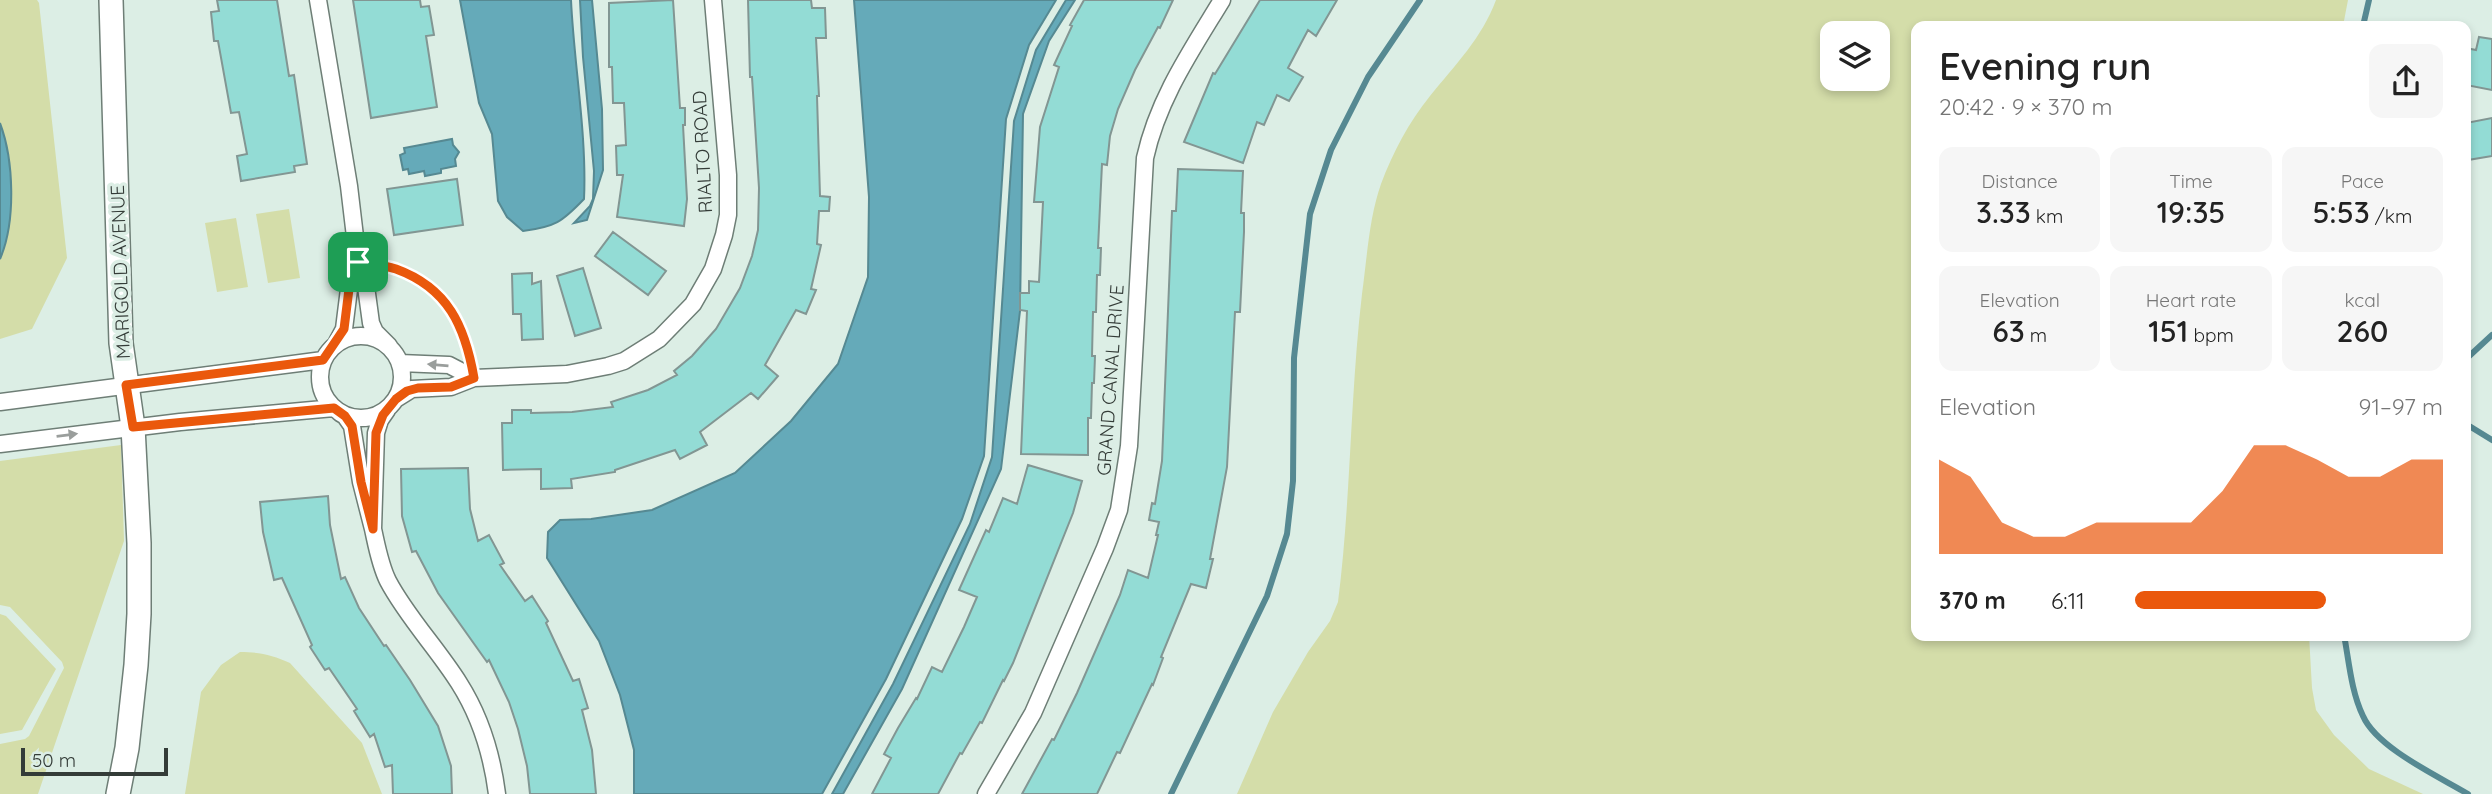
<!DOCTYPE html>
<meta charset="utf-8">
<style>
:root{--surface:#fff;--page:#f6f6f6;--text:#222;--muted:#767676;--accent:#ea580c}
body{margin:0;font-family:Quicksand,sans-serif;background:var(--page);color:var(--text);height:100vh;display:flex;flex-direction:column;font-size:26px;white-space:nowrap}
*{box-sizing:border-box;margin:0}
p{font-size:23px;color:var(--muted)}
.icon{flex:none;width:38px;height:38px;fill:none;stroke:currentColor;stroke-width:2;stroke-linecap:round;stroke-linejoin:round}
.map{position:relative;flex:1;overflow:hidden}
.side{position:absolute;left:1911px;top:21px;width:560px;height:620px;display:flex;flex-direction:column;background:var(--surface);border-radius:14px;box-shadow:0 4px 10px #0003}
.side>*{flex:none}
.tools{position:absolute;left:1820px;top:21px;display:grid;gap:14px}
.tools a{display:grid;place-items:center;width:70px;height:70px;border-radius:14px;background:var(--surface);box-shadow:0 4px 10px #0003;font-size:35px}
.scale{position:absolute;left:21px;bottom:18px;width:147px;box-sizing:border-box;padding-left:7px;border:4px solid #343c38;border-top:0;font-size:19px;line-height:24px;white-space:nowrap;color:#343c38;-webkit-text-stroke:5px #dceee5;paint-order:stroke}
.pin{position:absolute;display:grid;place-items:center;width:60px;height:60px;color:#fff;margin:-30px;border-radius:14px;box-shadow:0 4px 10px #0006}
.round{display:grid;place-items:center;flex:none;width:74px;height:74px;border-radius:14px;background:var(--page)}
.head{display:flex;align-items:center;justify-content:space-between;height:119px;padding:0 28px}
h1{font-size:38px;font-weight:600;line-height:52px}
.metrics{display:grid;grid-template-columns:repeat(3,1fr);gap:10px;height:119px;padding:7px 28px}
.metrics div{display:grid;align-content:center;border-radius:14px;background:var(--page);text-align:center}
.metrics b{font-size:30px;font-weight:600}
.metrics small{font-size:19px;font-weight:400}
.metrics p{font-size:19px}
.chart{height:196px;padding:14px 28px}
.chart p{display:flex;justify-content:space-between}
.chart svg{width:100%;height:126px;margin-top:7px;fill:var(--accent);opacity:.7}
ul{padding:0 28px;list-style:none;font-size:23px}
li{display:grid;grid-template-columns:112px 84px 1fr;align-items:center;height:52px}
li i{height:18px;border-radius:9px;background:var(--accent)}
.map>svg:first-child{display:block}
</style>
<div class="map">
<svg width="2492" height="794" viewBox="0 0 2492 794">
<rect width="100%" height="100%" fill="#dceee5"/>
<path fill="#d4dda9" fill-rule="evenodd" d="M0,0H37L39,3L67,258L32,329L0,339Z
M1496,0H2348L2343,26H1916V635H2309L2312,688L2316,710L2334,735L2369,769L2423,794H1237L1273,712L1308,652L1330,621L1338,602C1351,500 1350,396 1362,294C1367,258 1369,218 1381,184C1393,152 1409,122 1430,96C1455,65 1482,38 1496,0ZM1832,33H1878V79H1832Z
M289,209L300,278L268,283L256,214Z
M236,218L248,287L217,292L205,223Z
M121,445L124,541L38,794H0V744L25,739L29,736L64,668L62,662L10,607L0,605V461Z
M0,614L6,616L56,669L22,730L0,734Z
M240,652C259,652 273,655 290,663L362,743L382,794H185L201,692L221,665Z"/>
<path fill="#65aab9" stroke="#568992" stroke-width="2" d="M460,0H571C574,65 587,135 584,199C562,222 555,227 523,231L507,217L498,201L492,134L479,103Z
M580,0H592L602,109L603,170L587,220L574,223L590,206L593,199L594,171L583,57Z
M854,0H1056L1029,45L1006,119L984,456L962,519L886,679L822,794H634V750L620,695L599,641L547,558L548,532L560,520L591,519L652,510L735,473L791,421L838,364L868,277L869,197Z
M1066,0H1075L1049,41L1023,114L1020,311L1001,469L902,689L843,794H832L893,684L970,524L992,457L1014,121L1036,50Z
M0,123C14,160 16,222 0,259Z
M452,139L453,145L459,152L455,159L456,166L441,169V173L425,176L424,171L409,174L408,169L403,170L400,155L405,153L404,148Z"/>
<g fill="none" stroke-linecap="round" stroke-linejoin="round">
<path stroke="#568992" stroke-width="6" d="M2363,26L2369,0
M2466,359L2492,335
M2466,424L2492,440
M2344,635C2349,661 2351,691 2363,716C2377,748 2438,776 2468,794
M1171,794L1267,596L1287,534L1293,481L1294,358L1310,214L1331,150L1368,77L1420,0"/>
</g>
<path fill="#93dcd5" stroke="#829693" stroke-width="2" d="M217,0H277L289,76L294,75L307,164L294,166L295,172L241,181L237,156L247,154L239,112L231,113L218,41H214L211,12L219,11Z
M353,0H420L421,7L429,6L434,35L426,36L437,107L371,118Z
M673,0L680,108H685V125H683L687,199L684,226L617,217L623,175H617L616,146L626,145L624,103H613L612,67H609V3Z
M748,0H811L812,8H825L826,38H816L819,96H817L820,196L830,197L829,211H819L817,244L821,245L811,289L816,290L806,314L796,310L765,365L778,376L758,399L751,393L700,432L707,445L680,459L675,450L615,470V472L571,479L572,488L541,489V469L503,470L502,423H512V410H531V413L572,412L613,407L611,402L648,390L677,375L674,371L692,356L716,329L740,288L752,256L758,230L759,188L752,77H750Z
M1084,0H1173L1160,28L1158,27L1135,70L1118,109L1110,136L1107,165L1102,164L1098,248H1101L1100,275H1097L1096,312H1093L1092,356H1095L1094,383H1092L1091,418H1088V455L1021,454L1027,311L1020,310V293H1029V281L1039,282L1043,202H1034L1040,127L1059,67L1054,65L1072,26L1070,25Z
M1260,0H1337L1316,36L1308,30L1288,68L1303,77L1289,101L1277,95L1264,125L1257,122L1243,163L1184,142L1213,73L1215,74Z
M2479,37L2492,39V90L2466,85V48L2476,50Z
M2492,118V156L2468,160L2466,123Z
M1178,169L1243,171L1241,213H1244V232L1240,312H1235L1227,467L1210,559H1213L1206,588L1191,584L1161,657L1163,658L1153,685L1152,684L1120,753L1117,752L1097,794H1022L1052,739L1054,740L1077,693L1120,595L1128,570L1148,578L1158,535H1156L1159,522L1149,520L1152,503L1155,504L1162,461L1172,211H1176Z
M457,179L463,225L394,235L387,189Z
M613,232L666,271L648,295L595,256Z
M583,268L601,328L575,336L557,276Z
M532,273V284L541,281L543,339L522,340L521,314H513L512,274Z
M1028,465L1082,481L1073,513L1013,663L1004,681L1003,680L982,723L980,722L962,754L960,753L938,794H872L891,758L884,754L898,728L916,698L917,699L932,667L942,672L964,627L977,597L959,590L986,530L989,532L1003,498L1017,504Z
M468,468L470,509L478,541L489,535L504,563L500,565L525,601L532,596L548,621L546,623L573,681L579,679L588,708L582,710L592,750L596,794H530L527,766L518,729L509,702L489,660L487,662L438,593L416,551L412,552L402,516L401,469Z
M328,496L330,525L341,579L345,577L359,608L384,646L386,645L410,680L438,726L451,766L452,794H393L392,765L385,767L374,734L370,737L354,711L357,709L329,668L325,670L310,647L312,645L282,578L274,580L263,532L260,502Z"/>
<g fill="none" stroke-linecap="round" stroke-linejoin="round">
<g stroke="#6e7e76" stroke-width="11">
<path id="lane" d="M360,263C370,264 382,265 392,268C445,282 465,329 474,378"/>
</g>
<g stroke="#6e7e76" stroke-width="19">
<path id="street" d="M318,0L349,186L358,262L365,279L371,323L375,332L389,346
M320 377a41 41 0 1 1 82 0a41 41 0 1 1-82 0Z
M337,342L344,329L350,281L358,262
M400,363L449,365L474,378
M396,399L412,389L451,387L474,378L567,374L608,366L624,361L659,339L693,304L713,269L724,235L728,215V175L713,0
M0,402L323,360
M340,413L345,416L352,426L361,482L373,529L376,433L380,420L387,410
M0,444L180,422L334,408
M373,529C377,547 380,565 388,581C407,617 437,648 459,683C480,716 492,755 497,794
M986,794L1033,713L1105,548L1119,510L1129,446L1145,158C1158,99 1191,51 1222,0"/>
</g>
<g stroke="#6e7e76" stroke-width="26">
<path id="secondary" d="M111,0L121,343L133,427L139,543V614L136,665L127,748L118,794"/>
</g>
<use href="#lane" stroke="#fff" stroke-width="8"/>
<use href="#street" stroke="#fff" stroke-width="16"/>
<use href="#secondary" stroke="#fff" stroke-width="23"/>
</g>
<defs><path id="oneway-solid" d="M-6-.8H1V-3.2L6.5 0L1 3.2V.8H-6Z" transform="scale(1.75)"/></defs>
<g fill="#9a9e9c">
<use href="#oneway-solid" transform="translate(438 365) rotate(-175)"/>
<use href="#oneway-solid" transform="translate(67 435) rotate(-7)"/>
</g>
<g fill="none" stroke-linecap="round" stroke-linejoin="round">
<g stroke="#fff" stroke-width="14">
<path id="route" d="M358,262C370,264 384,265 396,269C448,288 465,326 474,378L451,387L418,388L407,391L396,399L383,415L376,433L373,529L361,482L352,426L345,416L334,408L133,427L126,385L323,360L344,329L350,281Z"/>
</g>
<use href="#route" stroke="#ea580c" stroke-width="9"/>
</g>
<g text-anchor="middle" stroke-width="7" stroke-linejoin="round" paint-order="stroke">
<g font-size="19" fill="#343c38" stroke="#dceee5">
<text transform="translate(702 152) rotate(-93)" y="7">RIALTO ROAD</text>
<text transform="translate(120 272) rotate(-92)" y="7">MARIGOLD AVENUE</text>
<text transform="translate(1110 380) rotate(-86)" y="7">GRAND CANAL DRIVE</text>
</g>
</g>
</svg>
<div class="tools">
<a><svg class="icon" aria-label="layers" viewBox="0 0 24 24"><path d="M12 4l9 5-9 5-9-5zM3 14l9 5 9-5"/></svg></a>
</div>
<div class="scale">50 m</div>
<div class="pin" style="left:358px;top:262px;background:#1e9e55"><svg class="icon" aria-label="arrive" viewBox="0 0 24 24"><path d="M6 21V4h12l-3 4 3 4H6"/></svg></div>
<section class="side">
<div class="head"><div><h1>Evening run</h1><p>20:42 · 9 × 370 m</p></div><a class="round"><svg class="icon" aria-label="share" viewBox="0 0 24 24"><path d="M12 15V3M7 8l5-5 5 5M5 13v7h14v-7"/></svg></a></div>
<div class="metrics">
<div><p>Distance</p><b>3.33<small> km</small></b></div>
<div><p>Time</p><b>19:35</b></div>
<div><p>Pace</p><b>5:53<small> /km</small></b></div>
</div>
<div class="metrics">
<div><p>Elevation</p><b>63<small> m</small></b></div>
<div><p>Heart rate</p><b>151<small> bpm</small></b></div>
<div><p>kcal</p><b>260</b></div>
</div>
<div class="chart"><p><span>Elevation</span>91–97 m</p>
<svg viewBox="0 0 160 44" preserveAspectRatio="none"><path d="M0 44V11L10 17L20 33L30 38L40 38L50 33L60 33L70 33L80 33L90 22L100 6L110 6L120 11L130 17L140 17L150 11L160 11V44z"/></svg>
</div>
<ul>
<li><b>370 m</b>6:11<i style="width:62%"></i></li>
</ul>
</section>
</div>
